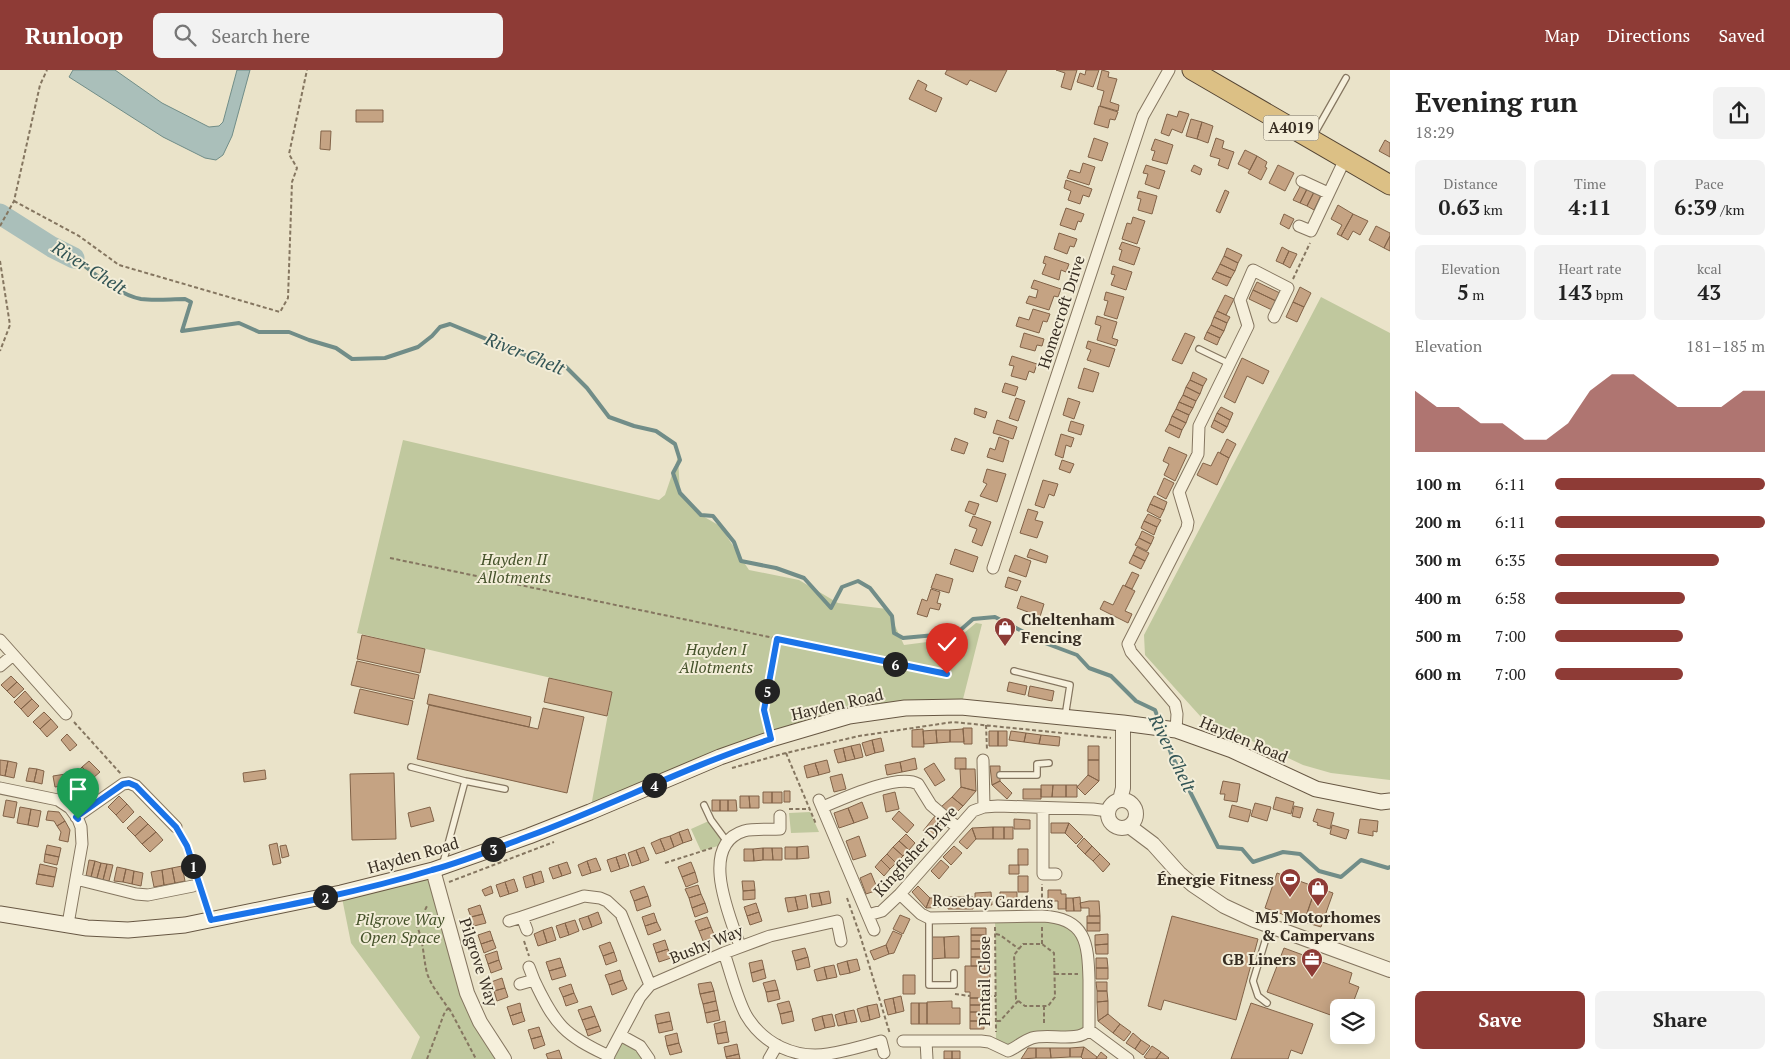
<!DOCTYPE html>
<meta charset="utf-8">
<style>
:root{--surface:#fff;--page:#f2f2f2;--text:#222;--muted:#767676;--accent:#8e3b36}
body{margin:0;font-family:"PT Serif",serif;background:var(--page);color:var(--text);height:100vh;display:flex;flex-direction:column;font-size:19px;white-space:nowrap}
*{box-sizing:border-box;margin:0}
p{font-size:16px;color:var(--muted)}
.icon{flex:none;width:28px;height:28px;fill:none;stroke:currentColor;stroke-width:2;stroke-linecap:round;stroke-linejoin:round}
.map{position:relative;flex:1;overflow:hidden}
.sheet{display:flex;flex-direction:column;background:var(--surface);width:400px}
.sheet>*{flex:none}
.fabs{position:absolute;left:1330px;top:929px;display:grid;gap:10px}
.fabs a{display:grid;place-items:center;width:45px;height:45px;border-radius:8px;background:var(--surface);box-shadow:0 2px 12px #0003;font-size:25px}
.pin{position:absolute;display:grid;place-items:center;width:42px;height:42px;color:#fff;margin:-51px -21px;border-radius:50% 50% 50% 0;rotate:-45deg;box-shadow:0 0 5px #0007}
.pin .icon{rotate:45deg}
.km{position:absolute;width:25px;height:25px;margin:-12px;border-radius:50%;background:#222;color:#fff;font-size:14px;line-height:25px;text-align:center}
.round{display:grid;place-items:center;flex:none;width:52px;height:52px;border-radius:8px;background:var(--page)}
.summary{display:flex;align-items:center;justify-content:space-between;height:85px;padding:0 25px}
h1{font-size:28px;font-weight:600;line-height:38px}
.figures{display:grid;grid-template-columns:repeat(3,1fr);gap:8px;height:85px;padding:5px 25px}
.figures div{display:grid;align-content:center;border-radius:8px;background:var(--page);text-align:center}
.figures b{font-size:21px;font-weight:600}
.figures small{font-size:14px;font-weight:400}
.figures p{font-size:14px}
.chart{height:140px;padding:10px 25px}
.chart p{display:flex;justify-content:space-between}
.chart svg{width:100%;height:90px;margin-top:5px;fill:var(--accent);opacity:.7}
.cta{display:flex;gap:10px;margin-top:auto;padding:10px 25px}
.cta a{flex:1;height:58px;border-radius:8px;background:var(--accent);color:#fff;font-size:20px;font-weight:600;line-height:58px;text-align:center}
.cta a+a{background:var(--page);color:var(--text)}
ul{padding:0 25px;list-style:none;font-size:16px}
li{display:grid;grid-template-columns:80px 60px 1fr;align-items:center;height:38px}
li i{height:12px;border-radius:6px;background:var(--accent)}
header{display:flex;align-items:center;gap:30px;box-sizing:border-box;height:70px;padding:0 25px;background:var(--accent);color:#fff}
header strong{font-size:24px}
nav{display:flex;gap:28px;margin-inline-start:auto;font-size:18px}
.search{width:350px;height:45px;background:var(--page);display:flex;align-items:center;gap:12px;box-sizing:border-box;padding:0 18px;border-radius:8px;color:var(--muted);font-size:19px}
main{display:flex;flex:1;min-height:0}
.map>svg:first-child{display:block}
</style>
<header>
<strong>Runloop</strong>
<div class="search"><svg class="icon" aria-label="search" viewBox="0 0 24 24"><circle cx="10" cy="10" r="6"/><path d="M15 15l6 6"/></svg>Search here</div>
<nav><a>Map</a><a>Directions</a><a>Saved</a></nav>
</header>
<main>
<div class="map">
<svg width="1390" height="989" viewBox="0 0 1390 989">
<rect width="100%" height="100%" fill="#eae3c9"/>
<path fill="#c0c89e" d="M1321,227L1390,263V710L1331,703L1303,695L1201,647L1145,585L1144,565Z
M403,370L659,430L665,425L678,387L680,423L701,445L720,456L749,500L799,510L838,533L887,539L904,575L958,568L976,553L982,554L961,637L849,646L590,742L612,622L357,563Z
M810,742L819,762L791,763L789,743Z
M711,750L728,773L701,781L691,759Z
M433,800L467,923L504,989H411L420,967L351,873L341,823Z
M1042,846L1080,862L1089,960L1044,967L1019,977L996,975L995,847Z
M620,965L649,989H607Z"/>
<path fill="#aabfba" stroke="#718d88" d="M73,0H115L162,33L209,57L219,56L223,52L237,0H250L232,66L223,85L216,90L205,88L163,67L69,7Z"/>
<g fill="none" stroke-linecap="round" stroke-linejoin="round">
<path stroke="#718d88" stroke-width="4" d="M74,188C92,201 118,225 141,229C155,231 171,229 185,229L191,232L182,261L239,253L259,262H289L309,270L336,278L352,289L385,288L418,277L432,266L440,257L450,254L547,294L565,296L587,318L609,347L634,356L656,361L675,374L680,390L673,403L680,423L701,445L713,446L734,472L741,491L776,498L804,508L831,538L842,517L858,511L870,518L892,546L894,563L903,568L957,563L973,549L995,547L1045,573L1077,585L1089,598L1111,606L1136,631L1155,640L1160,653
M1163,662L1172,686L1218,777L1242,779L1253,792L1283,782L1300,784L1319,801L1341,807L1361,790L1388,798L1390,797"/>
<path stroke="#aabfba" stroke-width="21" d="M0,144L52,177L74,188"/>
</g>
<path fill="#c5a383" stroke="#826348" d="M947,0H1007L996,22L970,10L967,15L945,4Z
M1056,0H1077L1071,20L1061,17L1065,3Z
M1086,0H1099L1093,17L1077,12L1080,3L1085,5Z
M1102,0L1109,2L1108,7L1117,9L1110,32L1119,35L1118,41L1100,36L1104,21L1097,19Z
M918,10L927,15L925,20L942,28L936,42L909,29Z
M1099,36L1118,42L1115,50L1110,49L1108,58L1094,54Z
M356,40H383V52H356Z
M1179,41L1189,44L1182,63L1172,59L1169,66L1161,63L1167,44L1177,47Z
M1191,49L1202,52L1197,69L1186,66Z
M1202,52L1213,56L1208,73L1197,69Z
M321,61H331L330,80L320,79Z
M1094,68L1108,73L1102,91L1088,87Z
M1216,68L1224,71L1222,78L1234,82L1228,99L1218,95L1220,89L1210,86Z
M1155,69L1173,75L1167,94L1152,90L1155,81L1151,80Z
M1385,70L1390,73V87L1379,81Z
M1245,80L1257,86L1250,100L1238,94Z
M1257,86L1267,92L1265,97L1267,98L1261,110L1248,103Z
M1083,93L1095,97L1089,115L1067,108L1070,100L1080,103Z
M1146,95L1165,101L1159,119L1145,114L1148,104L1143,103Z
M1194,95L1202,99L1200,105L1191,101Z
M1278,95L1294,103L1285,121L1269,113Z
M1066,110L1092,119L1089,127L1083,125L1080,134L1068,130L1071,121L1064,118Z
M1301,115L1307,119L1300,133L1293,130Z
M1307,119L1314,122L1307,136L1300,133Z
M1225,120L1229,122L1220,143L1216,141Z
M1139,121L1157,126L1152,144L1138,140L1141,129L1137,128Z
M1314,122L1321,125L1314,140L1307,136Z
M1338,135L1353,144L1341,166L1337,164L1342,155L1331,149Z
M1066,138L1084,144L1081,152L1078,151L1075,160L1060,155Z
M1284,144L1294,149L1289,159L1280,154Z
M1353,144L1368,151L1360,165L1353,161L1348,170L1341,166Z
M1133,147L1145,151L1137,174L1122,169L1127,153L1131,154Z
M1376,156L1390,163V166L1384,178L1369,170Z
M1059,163L1077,169L1074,177L1070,176L1067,184L1054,179Z
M1390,166V181L1384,178Z
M1122,172L1140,178L1134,195L1119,190L1122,180L1119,179Z
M1282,177L1289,181L1283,194L1276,191Z
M1227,178L1242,185L1238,193L1224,186Z
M1289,181L1297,184L1290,198L1283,194Z
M1045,186L1069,194L1066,202L1061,200L1059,210L1042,204L1046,194L1043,193Z
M1224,186L1238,193L1235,201L1220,194Z
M1220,194L1235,201L1231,208L1216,202Z
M1113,196L1132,202L1126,220L1111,215L1115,205L1111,204Z
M1216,202L1231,208L1227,216L1212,209Z
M1034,210L1061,219L1058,227L1054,226L1049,240L1026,233L1029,226L1036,228L1038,220L1031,218Z
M1257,212L1280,223L1276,231L1253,220Z
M1300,217L1311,223L1304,237L1293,232Z
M1253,220L1276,231L1272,240L1249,229Z
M1106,222L1124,227L1117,249L1104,245L1108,231L1104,230Z
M1225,225L1234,229L1226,245L1217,241Z
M1293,232L1304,237L1297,252L1286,247Z
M1033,239L1050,244L1047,252L1043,251L1039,263L1016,256L1019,247L1029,250Z
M1217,241L1230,247L1227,253L1214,247Z
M1097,246L1117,252L1112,268L1118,270L1116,276L1097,270L1101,256L1095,254Z
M1214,247L1227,253L1224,261L1211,255Z
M1211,255L1224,261L1220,268L1207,262Z
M1207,262L1220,268L1217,275L1204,269Z
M1024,263L1044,269L1042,276L1037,275L1035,281L1020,277Z
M1185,263L1195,267L1182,294L1172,290Z
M1088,271L1115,279L1109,297L1087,290L1091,280L1086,278Z
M1012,286L1037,294L1034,303L1029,301L1026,310L1011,306L1014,296L1009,295Z
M1242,288L1269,301L1263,314L1247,306L1235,333L1224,327Z
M1084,298L1099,303L1093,322L1078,318Z
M1193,302L1207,309L1203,316L1190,310Z
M1190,310L1203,316L1200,324L1186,317Z
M1005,313L1018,317L1015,326L1002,322Z
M1186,317L1200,324L1196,331L1183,325Z
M1183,325L1196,331L1193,338L1179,332Z
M1016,328L1025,331L1018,351L1009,348Z
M1068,328L1080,332L1074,349L1063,345Z
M1179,332L1193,338L1189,345L1176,339Z
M1221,337L1233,343L1230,350L1217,343Z
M975,338L987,342L985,348L974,344Z
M1176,339L1189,345L1186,353L1172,346Z
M1217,343L1230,350L1227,357L1214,350Z
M1172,346L1186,353L1182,360L1169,354Z
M997,350L1017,357L1013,369L993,363Z
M1214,350L1227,357L1223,363L1211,357Z
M1071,351L1084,355L1081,365L1068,361Z
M1169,354L1182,360L1179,368L1165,361Z
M1061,364L1074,368L1071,377L1066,375L1063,388L1055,385Z
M999,367L1009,371L1003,392L987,387L990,378L995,380Z
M955,368L968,373L964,384L951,380Z
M1227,369L1236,374L1229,388L1220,383Z
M1169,377L1187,385L1175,411L1164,405L1169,394L1163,391Z
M1218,382L1229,388L1217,415L1197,405L1203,393L1211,396Z
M1062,390L1074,394L1070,403L1059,399Z
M987,399L1006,404L997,432L980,426L987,414L983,412Z
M1164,408L1174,413L1166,429L1157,424Z
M1043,410L1058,414L1054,426L1049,424L1044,438L1035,435Z
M1154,426L1167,432L1164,440L1150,434Z
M969,431L979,434L975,445L965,441Z
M1150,434L1164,440L1160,448L1147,441Z
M1028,439L1038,442L1035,450L1043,452L1037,468L1020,463Z
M1148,444L1161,450L1157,457L1144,451Z
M973,446L991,452L982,476L972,472L977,459L969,456Z
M1144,451L1157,457L1154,465L1141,458Z
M1142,461L1154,467L1151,474L1139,468Z
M1139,468L1151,474L1147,481L1135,475Z
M1137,477L1149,483L1145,491L1133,485Z
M955,479L978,487L973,502L950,494Z
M1030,479L1048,486L1046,493L1027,487Z
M1015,485L1031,491L1026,507L1009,501Z
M1133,485L1145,491L1141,499L1129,493Z
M1132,502L1139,505L1132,519L1125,516Z
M936,504L953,509L949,523L931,518Z
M1008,507L1021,511L1017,521L1005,517Z
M1123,515L1135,521L1125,541L1132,544L1128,553L1100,539L1104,531L1113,535Z
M931,519L940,522L937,533L941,534L939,540L930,538L927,547L917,544L922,529L927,531Z
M1021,526L1044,534L1039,550L1026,546L1028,542L1017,538Z
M362,565L425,579L420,603L357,589Z
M357,591L419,605L414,629L351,615Z
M11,606L17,612L7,621L1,615Z
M549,608L612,622L607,646L544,632Z
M17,612L24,619L14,628L7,621Z
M1009,612L1027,616L1025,625L1007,621Z
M1030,616L1054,621L1052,631L1028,626Z
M360,619L413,631L408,655L354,643Z
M25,621L32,629L21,639L14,632Z
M429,624L531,647L529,657L427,634Z
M32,629L39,636L28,647L21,639Z
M429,635L538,659L543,638L584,647L567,723L417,689Z
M44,642L51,649L40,659L33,652Z
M51,649L58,657L47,667L40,659Z
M963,658H972V674H964Z
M923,659L924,677H912V660Z
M963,659L964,672H950V660Z
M936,660L937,673L924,674L923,661Z
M936,660H950V672L937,673Z
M989,661H998V676H989Z
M998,661H1007V676H998Z
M1011,661L1026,663L1024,672L1009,670Z
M1026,663L1041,665L1039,674L1024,672Z
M67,664L77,675L70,681L61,670Z
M1041,665L1060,667L1059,676L1039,674Z
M881,668L884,681L875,683L872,670Z
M872,670L875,683L866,686L862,673Z
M860,674L863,687L855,689L851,676Z
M851,676L855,689L846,691L843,678Z
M1088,676H1099V690H1088Z
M843,678L846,691L838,693L834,680Z
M915,688L917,699L902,702L900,692Z
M955,688H966V699H955Z
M0,690L8,691L5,706L0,705Z
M827,690L830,702L819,705L815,693Z
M1088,690H1099V711L1088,705Z
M8,691L17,693L14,708L5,706Z
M89,691L100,702L93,708L82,697Z
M900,692L902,702L887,705L885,695Z
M815,693L819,705L807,708L804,696Z
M934,693L945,710L935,716L924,699Z
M990,696H1000V711L992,715Z
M82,697L93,708L86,715L76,703Z
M29,698L37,699L34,712L26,711Z
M37,699L44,701L42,714L34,712Z
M960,699H975L976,721L961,717Z
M265,700L266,709L244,712L243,703Z
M72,703L74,714L55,717L53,706Z
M394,703L396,769L352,770L350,704Z
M842,704L846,719L834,722L830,707Z
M1088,705L1099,711L1085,725L1077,717Z
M1000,711L1012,723L1007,729L992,715Z
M1223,711L1240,714L1237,732L1224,730L1225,724H1220Z
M1041,715H1053L1052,727H1041Z
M1053,715H1066V727H1052Z
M1066,715H1077V727H1066Z
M961,717L976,721L963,736L952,727Z
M1023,719H1041V729H1023Z
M784,721H790V732H784Z
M763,722H772V733H763Z
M772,722H782V733H772Z
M895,722L899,739L886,742L883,725Z
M119,726L127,734L116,745L108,737Z
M740,726H749L750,738H740Z
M749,726H759V738H750Z
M952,727L963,736L952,747L941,737Z
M1276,727L1294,732L1291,744L1273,739Z
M6,730L17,732L14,748L3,746Z
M712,730H720V741H712Z
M720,730H728V741H720Z
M728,730H736L737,741H728Z
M862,732L868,748L854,753L848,738Z
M1255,733L1271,737L1267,751L1251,746Z
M127,734L134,742L123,753L116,745Z
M1232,735L1251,740L1248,752L1229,747Z
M1294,736L1303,738L1300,748L1292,746Z
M20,737L31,739L28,755L17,753Z
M430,737L434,751L411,757L408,743Z
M848,738L854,753L839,758L834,743Z
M31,739L41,741L38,757L28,755Z
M1317,739L1334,743L1330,759L1317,755L1318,753L1313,751Z
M48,741L59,742L65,751L57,756L54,751L46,750Z
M899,741L914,755L907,763L892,749Z
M140,746L148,754L135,766L127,758Z
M935,746L943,752L930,767L923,761Z
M1014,749L1030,750V759H1014Z
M1360,749L1378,751L1377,762L1373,761V766L1358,763Z
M65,751L70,760L68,772L59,770L61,762L57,756Z
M1051,753H1069L1065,763H1051Z
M1069,753L1083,767L1076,774L1065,763Z
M148,754L156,762L142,774L135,766Z
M1332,755L1349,760L1346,769L1330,764Z
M993,757V769H976L972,758Z
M993,757H1004V769H993Z
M1004,757H1013V769H1004Z
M972,758L976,769L967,779L959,772Z
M688,759L692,770L683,773L679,762Z
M156,762L163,770L150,782L142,774Z
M679,762L683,773L674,777L670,766Z
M906,764L915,773L909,780L899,771Z
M670,766L674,777L665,781L660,769Z
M859,766L866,786L853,790L846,771Z
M1084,768L1092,776L1085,784L1077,776Z
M660,769L665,781L656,784L651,773Z
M899,771L909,780L903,786L893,777Z
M277,773L281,793L273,795L269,775Z
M47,775L61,778L59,787L45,784Z
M286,775L289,786L282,788L280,776Z
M808,776L809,788L797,789V777Z
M954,776L962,783L951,795L943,787Z
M1092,776L1100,784L1093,791L1085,784Z
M644,777L649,790L641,793L636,780Z
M785,777H797V789H785Z
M893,777L903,786L896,793L887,784Z
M763,778H772L773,790H763Z
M763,778V790L754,791L753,779Z
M772,778H782V790H773Z
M744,779H753L754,791H744Z
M1018,779H1028V795H1018Z
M636,780L641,793L632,796L628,783Z
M45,784L59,787L57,795L44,792Z
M625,784L629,796L620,799L616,787Z
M887,784L896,793L890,799L881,790Z
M1100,784L1110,794L1103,802L1093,791Z
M616,787L620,799L611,802L607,790Z
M596,788L601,800L591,803L587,791Z
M89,790L95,791L91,807L86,806Z
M881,790L890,799L884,806L875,797Z
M941,790L949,797L939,809L931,801Z
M95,791L101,793L97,808L91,807Z
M587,791L591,803L582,806L578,795Z
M567,792L571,803L562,806L558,795Z
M691,792L695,802L682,807L678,797Z
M101,793L107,794L103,810L97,808Z
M40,794L57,798L55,807L38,804Z
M107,794L113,795L109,811L103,810Z
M558,795L562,806L553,809L549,798Z
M1009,795H1019V804H1009Z
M182,796L185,811L175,813L172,798Z
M117,797L126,799L123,812L114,811Z
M172,798L175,813L164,815L162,800Z
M126,799L134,801L132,814L123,812Z
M162,800L164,815L154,817L151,802Z
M134,801L143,803L141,816L132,814Z
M541,801L544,812L535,815L532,804Z
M695,802L698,812L686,817L682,807Z
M871,803L878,820L866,824L860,808Z
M1277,803L1316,817L1304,852L1265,838Z
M38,804L55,807L53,817L36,814Z
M532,804L535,815L526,818L523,807Z
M1018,806H1028V822H1018Z
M514,809L518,821L509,824L505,812Z
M742,811H754L755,820L743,821Z
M505,812L509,824L500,827L496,815Z
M698,815L701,824L689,828L685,819Z
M491,816L493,823L485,826L482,820Z
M644,816L648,826L634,831L630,821Z
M918,816L930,828L926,838L912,822Z
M1316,817L1333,823L1321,857L1304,852Z
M755,820V829L743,830V821Z
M1048,820H1061V824H1066V839H1058V831H1048Z
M829,821L831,833L822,835L819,823Z
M991,822L992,835H975V823Z
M1000,822H1017V835H1000Z
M819,823L822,835L812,837L810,824Z
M701,824L705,833L692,838L689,828Z
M806,825L808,838L798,840L795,827Z
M648,826L651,836L637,841L634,831Z
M795,827L798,840L788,842L785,828Z
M948,827H973V839H948Z
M1080,827L1081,841H1074L1073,828Z
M930,828H946L947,837L926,838Z
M1066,828H1073L1074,841H1066Z
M1089,831H1099L1100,846H1089V838H1081L1080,833Z
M705,833L708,842L695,847L692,838Z
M756,833L759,842L747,846L744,837Z
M480,835L483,844L471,847L468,839Z
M598,842L602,853L592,857L588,846Z
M759,842L762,851L750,855L747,846Z
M654,843L657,852L645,856L642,847Z
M483,844L486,853L474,856L471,847Z
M900,845L910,849L903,864L893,859Z
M588,846L592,857L583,860L579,849Z
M1087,846H1100V853H1087Z
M1172,846L1258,869L1236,950L1164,930L1161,940L1148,936Z
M707,847L711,857L699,861L695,851Z
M575,850L579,861L569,865L565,853Z
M657,852L661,860L648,865L645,856Z
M565,853L569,865L560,868L556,856Z
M1087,853H1100V861H1087Z
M552,857L556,870L547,873L543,860Z
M711,857L715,867L703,871L699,861Z
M971,858H986V865H971Z
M543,860L547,873L538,876L534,864Z
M490,861L493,870L481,874L478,865Z
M893,861L902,865L894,883L889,884L886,875Z
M1108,864V874L1095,875V865Z
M971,865H986V871H971Z
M959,866V888H945L944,867Z
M930,867H944L945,888L930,889Z
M493,870L496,878L484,883L481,874Z
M665,870L668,879L656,883L653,874Z
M971,871H986V879H971Z
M610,872L614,882L603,886L599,876Z
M1108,874V884H1096L1095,875Z
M886,875L889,884L874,890L870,881Z
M805,878L808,887L795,891L792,881Z
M1284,878L1352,903L1349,913L1359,917L1351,938H1339L1336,947L1267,922Z
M668,879L671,888L659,892L656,883Z
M971,879H986V887H971Z
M497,881L499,890L488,894L485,885Z
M614,882L617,891L606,895L603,886Z
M808,887L810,897L797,900L795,891Z
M971,887H986V896H971Z
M560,888L563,897L549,901L546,892Z
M1096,888H1107L1108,898H1096Z
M857,889L860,900L850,903L847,891Z
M499,890L502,899L491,903L488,894Z
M762,890L764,899L751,903L749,893Z
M847,891L850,903L840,905L837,894Z
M834,895L837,907L827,909L824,897Z
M965,896H985V904H990V915H985V922H981V928H970V922H965Z
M563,897L566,906L552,910L549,901Z
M824,897L827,909L817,911L814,900Z
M1096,898H1108V909H1096Z
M764,899L766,908L753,912L751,903Z
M620,900L623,910L609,915L605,905Z
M903,905H915V924H903Z
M502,908L505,918L494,921L491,912Z
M623,910L627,919L612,925L609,915Z
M775,910L778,920L766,922L763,913Z
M711,912L714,921L700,924L698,914Z
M1096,912H1107V921H1097Z
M571,914L574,923L563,927L559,918Z
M505,918L508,927L497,931L494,921Z
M778,920L780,929L768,932L766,922Z
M714,921L716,931L703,934L700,924Z
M1097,921H1107L1108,931L1097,932Z
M574,923L578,932L566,936L563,927Z
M901,926L904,941L896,943L893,928Z
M893,928L896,943L888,945L884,930Z
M970,928H984V935H970Z
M716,931L718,940L705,943L703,934Z
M789,931L792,941L780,944L777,934Z
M952,931V938H960V954H927V932Z
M1108,931V944L1098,951L1097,932Z
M520,933L522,942L510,946L507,937Z
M911,933H919V954H911Z
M919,933H927V954H919Z
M1251,933L1313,954L1302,984L1291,980L1288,989H1231Z
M877,934L880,947L870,950L867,936Z
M970,935H984V942H970Z
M591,936L595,946L582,950L578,940Z
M867,936L870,950L861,952L857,939Z
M718,940L720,950L707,953L705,943Z
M854,940L857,952L847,954L844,942Z
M792,941L794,951L782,954L780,944Z
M522,942L525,951L513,955L510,946Z
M669,942L671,951L657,954L655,945Z
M844,942L847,954L838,956L835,945Z
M970,942H984V951H970Z
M832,944L835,956L825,958L822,946Z
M1108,944L1120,954L1113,963L1098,951Z
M595,946L599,956L586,960L582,950Z
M822,946L825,958L815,961L812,949Z
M671,951L673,960L659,963L657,954Z
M725,951L727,962L716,964L714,954Z
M970,951H984V959H970Z
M1120,954L1131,962L1124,971L1113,963Z
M599,956L601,961L588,966L586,960Z
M539,957L542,966L531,969L528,960Z
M727,962L729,972L718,974L716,964Z
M677,963L679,973L667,976L665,966Z
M1133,963L1141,970L1135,979L1126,973Z
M542,966L545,975L534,979L531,969Z
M1141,970L1150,976L1143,985L1135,979Z
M679,973L682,982L670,985L667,976Z
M737,974L739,984L726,987L724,977Z
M1152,976L1161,982L1156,989H1147L1144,987Z
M1084,977L1081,987H1070V978Z
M1084,977L1097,987L1096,989H1083L1081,987Z
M1028,978H1036V988L1021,989Z
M1036,978H1050L1051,988H1036Z
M1050,978H1070V987L1051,988Z
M559,980L562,989H548L546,984Z
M944,981H952V989H944Z
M952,981H960V989H952Z
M1101,982L1107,987L1106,989H1096Z
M1161,982L1169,988L1168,989H1156Z
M739,984L740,989H727L726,987Z"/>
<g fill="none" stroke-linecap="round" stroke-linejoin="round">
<g stroke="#857660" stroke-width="8">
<path id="service" d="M1312,68L1346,8
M1199,279L1230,294
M1014,601L1070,615L1065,647
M411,697L465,711L505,719
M1000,705H1037V694L1049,693
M704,735L711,750L728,773
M443,793L465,711
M929,848V915H954V903
M1267,933L1258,926L1253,911L1270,855"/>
</g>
<g stroke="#857660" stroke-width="13">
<path id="minor" d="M1302,111L1328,123
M1299,156L1311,161L1345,89
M993,498L1143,46L1169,0
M0,570L66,644
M0,596L13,585
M1176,660L1177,644L1175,634L1131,582L1128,574L1187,458L1188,452L1179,422L1198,384L1199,356L1248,256L1240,230L1253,200L1288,218L1274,247
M983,690L984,737
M0,718L58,730L70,738L78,749L81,757L82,774L68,854
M819,730L874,860
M823,737C844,728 898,703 918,714L931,735L958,758
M1043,738V804H1056
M76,747L123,714L129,713L136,716L176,757
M76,809L136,824L148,825L193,816
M900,824L921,844L929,848L1042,846C1086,848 1088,873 1089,910C1089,926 1089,943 1089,960
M868,845L882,841L900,824L973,741L984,737L998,736L1093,739L1108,741
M522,847L584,826L600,828L607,831L621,844L650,915
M509,851L522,847L527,860
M740,876C730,847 698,775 744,761C755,758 769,760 780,759V746
M724,883C731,903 736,926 746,945C763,974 795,989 828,984C846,981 864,976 881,971L884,983
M534,910C555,955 564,965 609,986
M520,914L534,910L529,897
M620,965L640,976L649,989
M903,971H926L927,989
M926,971H981L989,972L1008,981C1016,978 1023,971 1032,968C1048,963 1078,973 1089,960L1128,989
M607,989L640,927L650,915L724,883L770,866L837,851L841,871
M769,989L777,975"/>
</g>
<g stroke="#857660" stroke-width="16">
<path id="tertiary" d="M1120,730L1123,718V653
M1108 744a14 14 0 1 1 28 0a14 14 0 1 1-28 0Z
M1129,756L1153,774L1179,803L1193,815L1224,836L1254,850L1390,900
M433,800L467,923L480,952L504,989"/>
</g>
<g stroke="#675743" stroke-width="17">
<path id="secondary" d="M0,844L87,858L128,860L185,855L341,823L433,800L529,766L590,742L720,687L771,669L849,646L905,638L961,637L1123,653L1176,660L1232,680L1316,719L1381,732L1390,731"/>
</g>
<g stroke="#544433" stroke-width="21">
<path id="trunk" d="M1192,0L1390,115"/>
</g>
<path stroke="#857660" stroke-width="2" stroke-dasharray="4 2.5" stroke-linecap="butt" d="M14,131L79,166L119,195L280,242L288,228L292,112L297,98L289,84L307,0
M0,156L14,131L40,15L47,0
M0,191L10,255L0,281
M1293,209L1310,173
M390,488L947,604
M74,652L121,704
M986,655L987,680
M768,657L764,640L777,569
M786,683L816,754
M732,698L786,683L859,666L953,652L1111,668
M789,739H809
M182,768L187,776L196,805
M665,793L712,778
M449,812L554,772
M202,824L207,838
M847,828L860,865L890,964
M1042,834V814
M995,857L996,962
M1042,857V874
M996,864L1000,865L1019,879
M524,871L529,886
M1023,874H1042L1054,883L1055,927L1048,936H1025L1016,929L1014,885Z
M1055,904H1078
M955,924L970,926
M981,926H996
M1044,936V955
M449,938L476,989
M997,951H1000L1018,931
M427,989L444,944L448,938C441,927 431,916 427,903C423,887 424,873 417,856L428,834"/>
<use href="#service" stroke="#f6f0dc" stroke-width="5.5"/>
<use href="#minor" stroke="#f6f0dc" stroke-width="11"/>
<use href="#tertiary" stroke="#f6f0dc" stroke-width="14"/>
<use href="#secondary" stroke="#f6f0dc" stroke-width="15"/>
<use href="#trunk" stroke="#dcc085" stroke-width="19"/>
</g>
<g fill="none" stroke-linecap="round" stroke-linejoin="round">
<g stroke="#fff" stroke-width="10">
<path id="route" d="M78,749L76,747L123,714L129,713L136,716L176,757L187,776L211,850C285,836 360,822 432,800C465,791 497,778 529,766C610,736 688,696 771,669L764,640L777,569L947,604"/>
</g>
<use href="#route" stroke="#1a73e8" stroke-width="6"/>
</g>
<defs>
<g id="shop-pin" transform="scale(1.125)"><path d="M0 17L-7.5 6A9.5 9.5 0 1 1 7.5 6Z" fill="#8e3b36" stroke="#f3edd8"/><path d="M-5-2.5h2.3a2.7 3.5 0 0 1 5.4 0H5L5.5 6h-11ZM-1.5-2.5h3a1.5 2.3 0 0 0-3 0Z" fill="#fff"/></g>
<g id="stadium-pin" transform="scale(1.125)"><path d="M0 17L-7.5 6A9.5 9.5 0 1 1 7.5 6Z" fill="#8e3b36" stroke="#f3edd8"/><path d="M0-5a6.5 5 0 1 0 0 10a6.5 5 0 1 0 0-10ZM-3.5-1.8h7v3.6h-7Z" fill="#fff"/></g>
<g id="office-pin" transform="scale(1.125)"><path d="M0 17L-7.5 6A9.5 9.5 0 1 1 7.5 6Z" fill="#8e3b36" stroke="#f3edd8"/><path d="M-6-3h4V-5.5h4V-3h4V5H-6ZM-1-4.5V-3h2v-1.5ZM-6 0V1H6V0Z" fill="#fff"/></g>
</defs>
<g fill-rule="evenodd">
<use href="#shop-pin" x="1005" y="558"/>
<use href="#stadium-pin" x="1290" y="809"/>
<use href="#shop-pin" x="1318" y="818"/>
<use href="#office-pin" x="1312" y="889"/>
</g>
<g text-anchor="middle" stroke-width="4" stroke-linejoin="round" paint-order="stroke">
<rect fill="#f3edd8" stroke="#6f6759" stroke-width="1" x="1263.5" y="45.5" width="55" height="25" rx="4"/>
<g font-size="15" font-weight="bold" fill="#372d22">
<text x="1291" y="63">A4019</text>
</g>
<g font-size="16" fill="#372d22" stroke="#f3edd8">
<text transform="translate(1061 242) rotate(-72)" y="6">Homecroft Drive</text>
<text transform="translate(837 634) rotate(-13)" y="6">Hayden Road</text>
<text transform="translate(1244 669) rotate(23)" y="6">Hayden Road</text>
<text transform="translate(915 781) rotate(-48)" y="6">Kingfisher Drive</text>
<text transform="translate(413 785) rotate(-16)" y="6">Hayden Road</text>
<text transform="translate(993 831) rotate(1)" y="6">Rosebay Gardens</text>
<text transform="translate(706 874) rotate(-22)" y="6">Bushy Way</text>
<text transform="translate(479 892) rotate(72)" y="6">Pilgrove Way</text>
<text transform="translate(984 911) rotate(-90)" y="6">Pintail Close</text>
</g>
<g font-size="16" font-style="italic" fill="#45522a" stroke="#f3edd8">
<text x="514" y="495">Hayden II<tspan x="514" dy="18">Allotments</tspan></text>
<text x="716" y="585">Hayden I<tspan x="716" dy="18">Allotments</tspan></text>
<text x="400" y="855">Pilgrove Way<tspan x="400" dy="18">Open Space</tspan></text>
</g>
<g font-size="16" font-weight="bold" fill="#372d22" stroke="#f3edd8" text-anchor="end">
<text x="1021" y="555" text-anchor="start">Cheltenham<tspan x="1021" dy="18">Fencing</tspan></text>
<text x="1274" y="815">Énergie Fitness</text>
<text x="1318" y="853" text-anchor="middle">M5 Motorhomes<tspan x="1318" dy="18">&amp; Campervans</tspan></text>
<text x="1296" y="895">GB Liners</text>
</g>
<g font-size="18" font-style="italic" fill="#355" stroke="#f3edd8">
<text transform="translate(89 198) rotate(32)" y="6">River Chelt</text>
<text transform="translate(525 284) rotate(22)" y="6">River Chelt</text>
<text transform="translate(1172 683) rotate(64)" y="6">River Chelt</text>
</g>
</g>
</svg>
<div class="fabs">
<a><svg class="icon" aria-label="layers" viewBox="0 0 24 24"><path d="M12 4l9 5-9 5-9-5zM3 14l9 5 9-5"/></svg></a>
</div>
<div class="pin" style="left:78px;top:749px;background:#1e9e55"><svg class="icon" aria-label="arrive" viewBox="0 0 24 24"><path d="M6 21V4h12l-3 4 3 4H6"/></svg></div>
<div class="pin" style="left:947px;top:604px;background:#d93025"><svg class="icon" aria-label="check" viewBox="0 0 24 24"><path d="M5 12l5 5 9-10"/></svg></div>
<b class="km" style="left:193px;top:796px">1</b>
<b class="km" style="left:325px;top:827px">2</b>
<b class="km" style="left:493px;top:779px">3</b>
<b class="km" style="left:654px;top:715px">4</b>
<b class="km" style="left:767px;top:621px">5</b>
<b class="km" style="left:895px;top:594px">6</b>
</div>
<section class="sheet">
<div class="summary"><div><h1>Evening run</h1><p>18:29</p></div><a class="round"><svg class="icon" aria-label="share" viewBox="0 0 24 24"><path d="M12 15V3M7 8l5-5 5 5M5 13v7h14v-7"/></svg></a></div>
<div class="figures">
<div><p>Distance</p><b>0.63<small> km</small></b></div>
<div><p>Time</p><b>4:11</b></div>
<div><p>Pace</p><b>6:39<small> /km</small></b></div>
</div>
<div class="figures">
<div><p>Elevation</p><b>5<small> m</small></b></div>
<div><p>Heart rate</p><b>143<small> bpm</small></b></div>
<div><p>kcal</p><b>43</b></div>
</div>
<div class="chart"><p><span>Elevation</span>181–185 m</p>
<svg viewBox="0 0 160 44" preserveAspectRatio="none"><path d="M0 44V14L10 22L20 22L30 30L40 30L50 38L60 38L70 30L80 14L90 6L100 6L110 14L120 22L130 22L140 22L150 14L160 14V44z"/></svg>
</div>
<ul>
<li><b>100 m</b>6:11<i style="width:100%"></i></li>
<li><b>200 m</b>6:11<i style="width:100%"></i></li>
<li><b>300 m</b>6:35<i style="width:78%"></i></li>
<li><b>400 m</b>6:58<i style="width:62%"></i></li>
<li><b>500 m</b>7:00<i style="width:61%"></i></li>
<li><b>600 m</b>7:00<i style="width:61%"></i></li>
</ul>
<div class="cta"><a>Save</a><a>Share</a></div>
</section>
</main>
